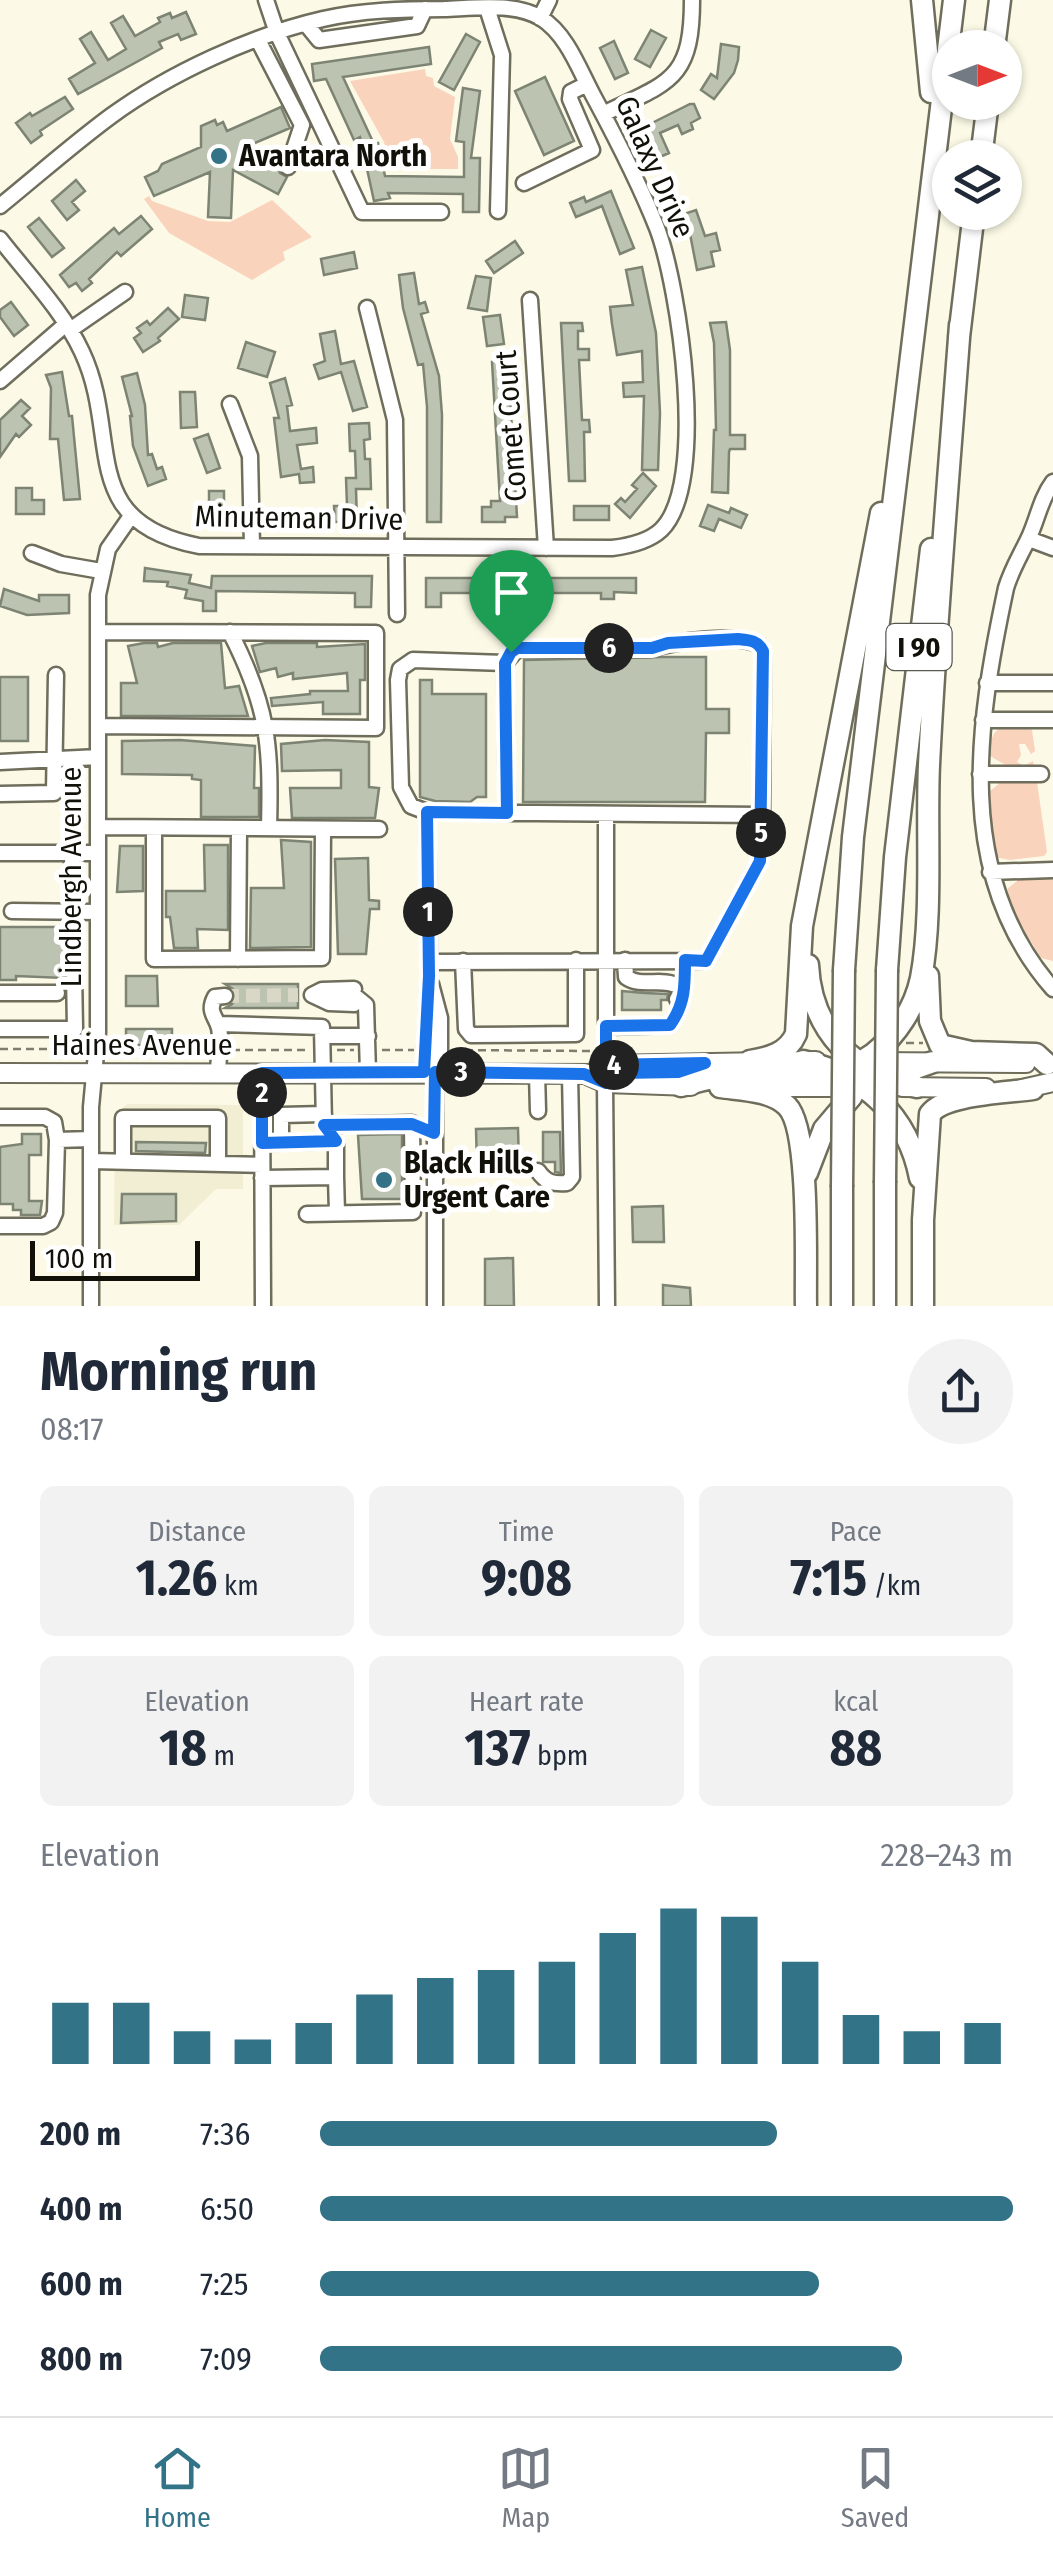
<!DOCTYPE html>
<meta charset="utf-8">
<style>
:root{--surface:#fff;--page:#f2f2f3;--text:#1f2937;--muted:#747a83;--line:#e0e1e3;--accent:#337387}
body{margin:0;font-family:"Fira Sans Condensed",sans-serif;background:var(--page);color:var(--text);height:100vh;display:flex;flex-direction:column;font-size:38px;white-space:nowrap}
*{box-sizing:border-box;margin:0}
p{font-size:32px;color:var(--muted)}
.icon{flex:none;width:55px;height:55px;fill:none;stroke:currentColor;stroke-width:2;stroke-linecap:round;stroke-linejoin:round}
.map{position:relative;height:1306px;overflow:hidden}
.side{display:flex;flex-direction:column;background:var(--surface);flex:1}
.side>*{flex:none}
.needle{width:65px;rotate:90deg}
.buttons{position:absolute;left:932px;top:30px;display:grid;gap:20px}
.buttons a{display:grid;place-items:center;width:90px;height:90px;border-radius:50%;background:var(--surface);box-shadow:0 2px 8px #0004;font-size:50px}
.scale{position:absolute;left:30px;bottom:25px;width:170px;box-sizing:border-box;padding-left:10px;border:5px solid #111009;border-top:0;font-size:28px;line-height:35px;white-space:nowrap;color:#111009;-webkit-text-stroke:8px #fff;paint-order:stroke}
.pin{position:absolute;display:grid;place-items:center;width:85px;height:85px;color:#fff;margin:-102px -42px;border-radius:50% 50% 50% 0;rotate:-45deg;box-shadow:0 0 10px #0007}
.pin .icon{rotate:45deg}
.km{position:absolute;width:50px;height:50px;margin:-25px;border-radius:50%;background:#222;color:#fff;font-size:28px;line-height:50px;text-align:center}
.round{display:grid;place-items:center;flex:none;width:105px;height:105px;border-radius:52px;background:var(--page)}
.head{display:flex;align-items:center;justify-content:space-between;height:170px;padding:0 40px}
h1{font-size:55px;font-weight:700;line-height:75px}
.figures{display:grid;grid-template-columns:repeat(3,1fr);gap:15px;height:170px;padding:10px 40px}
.figures div{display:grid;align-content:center;border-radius:15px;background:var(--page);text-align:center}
.figures b{font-size:50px;font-weight:700}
.figures small{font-size:28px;font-weight:400}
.figures p{font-size:28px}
.chart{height:280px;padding:20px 40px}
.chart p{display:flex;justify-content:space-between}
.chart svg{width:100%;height:180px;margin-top:10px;stroke:var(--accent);stroke-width:6}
ul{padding:0 40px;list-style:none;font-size:32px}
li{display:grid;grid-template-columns:160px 120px 1fr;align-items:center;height:75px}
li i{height:25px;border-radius:12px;background:var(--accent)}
.menu{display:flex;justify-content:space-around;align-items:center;height:140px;border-top:2px solid var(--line);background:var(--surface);font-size:28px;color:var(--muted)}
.menu a{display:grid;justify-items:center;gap:5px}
.menu .on{color:var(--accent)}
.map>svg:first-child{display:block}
</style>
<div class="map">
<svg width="1053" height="1306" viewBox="0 0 1053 1306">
<rect width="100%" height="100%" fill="#fcfae6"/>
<path fill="#f1eed3" d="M127,1104L243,1105V1189H216L179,1225H114L115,1116Z"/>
<path fill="#f9d3bc" d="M425,69L426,76L433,78L434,86L455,97L450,139L458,157V169H390L384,142L350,81Z
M149,196L152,201L208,221L230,222L272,200L312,237L283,252L285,260L252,280L169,233L144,199Z
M1025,726L1032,730L1035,751L1031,754L1025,744H1019L1021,755L1017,762L1024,766L1033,761L1034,767L1011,768L990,756C991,726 997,727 1025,726Z
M1033,780L1037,782L1047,852L1044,856L1010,860L995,857L989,792L1002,781Z
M1021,878L1053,879V961L1041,958L1016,917L1007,889Z"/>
<path fill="#bcc3b1" stroke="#7d8473" stroke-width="2.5" d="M186,12L196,34L181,40L178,34L159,42L162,48L78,94L69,79L95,63L80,39L91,32L108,60L126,49L111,23L123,16L135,36L160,22L158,18L170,13L172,18Z
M651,30L666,38L650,67L635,59Z
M466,34L480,42L454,90L439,82Z
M614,41L628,73L615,79L600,48Z
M721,44L739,47L738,60L734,73L714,99L701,90L711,74L717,78Z
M429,47L431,64L343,77L374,144L378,143L385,176L464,177V142L456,141L463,88L480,91L471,158H480L479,212H463V194L388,193L390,198L374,201L360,137L354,140L326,79L314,81L312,64Z
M545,77L574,141L544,155L515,91Z
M65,97L73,109L40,131L42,135L31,143L16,123L30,113L32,116Z
M690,104H694L700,118L691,123L693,129L682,134L678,125L660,133L669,153L655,159L642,128Z
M281,107L290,128L243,148L278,167L280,173L287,177L278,194L233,170L231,218L208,217L210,172L154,196L145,177L158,171L162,164L201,147V126L215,120L217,125L223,122L227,131Z
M76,180L85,191L72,202L79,210L67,220L52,201Z
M611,191L634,248L620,254L602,206L576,217L570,203L584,197L586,202Z
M696,210L705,236L716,233L720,250L711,252L714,266L697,270L690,234L681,215Z
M141,216L152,229L121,256L117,252L89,279L92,283L82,291L76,283L69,287L60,275L114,228L119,234Z
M39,218L64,248L52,257L28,227Z
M515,241L523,253L494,273L486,261Z
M354,252L357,268L324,275L321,259Z
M642,267L656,333L660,413L658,470H642L644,396L624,397L623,383L643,382L642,351L617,355L612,324L610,307L633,305L626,270Z
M414,273L419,304L425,302L428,312L421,314L439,376L442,415L441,522H427V407L423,364L418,365L403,308L399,275Z
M476,276L491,278L487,311L468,308Z
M185,295L208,298L205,320L182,317Z
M11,302L28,325L14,336L0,317V310Z
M168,308L179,319L158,338L160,341L143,352L134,338L141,333L137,328L147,321L150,325Z
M500,315L504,344L487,346L483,317Z
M726,322L730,350V435H745V449H730L729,452L728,493L712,492L714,430H716L714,343L710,323Z
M561,323H582L583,331H578V349H589V360H579L582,420H589L590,432H584L585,481H569Z
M335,331L341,364L354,361L367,407L353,411L341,372L319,379L314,365L325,361L320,334Z
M246,342L275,352L267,377L238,368Z
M508,361L517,517H505V522H482V507H491V501H500L492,362Z
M62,372L69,416H72L80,499L64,500L58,439H50L51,388L46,375Z
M137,373L145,405L148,455L152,454L157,469L162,467L166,479L148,486L133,446L130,416H132L122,377Z
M285,378L292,405L287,406L290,431L316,428L317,443L297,445L301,469L313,467L314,482L300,483L299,474L281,477L274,418H279L270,383Z
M180,392H195L197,427L181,428Z
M21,400L30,408L22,416L31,425L19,437L16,434L0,457V420Z
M369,423L370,439L364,440L365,459H370L371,489H356L357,521L335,522L334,506H347L346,478H356L355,451H350L349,424Z
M208,434L220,468L207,473L194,439Z
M643,473L656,486L630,518L615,504L621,498L625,502L637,489L632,485Z
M16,488H32V500H44V514H16Z
M209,491H224V521H202V504L209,507Z
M708,505L729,513L731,508L747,515L741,528L719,519L714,531L700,526Z
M574,506H609V520H574Z
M145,568L191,575L189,583L211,588L212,576H372L371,607H355V593L216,591V611H203V601L185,598L187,590L167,586L168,582L144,581Z
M426,578H636V593L614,592V599H601V593H441V607H426Z
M4,589L39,601V595H69V613L27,615L0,606Z
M144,643H157L158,647L173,643H221L225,688L239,686L248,716H121V683H137L128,646Z
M266,643H317V647L365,644V680H360V714H323V702L272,706L271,698L310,694V691H348L347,673L293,679V673L278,677L276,668L260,672L252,646Z
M662,657H706V709H729V733H706L705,802H523L524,660Z
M0,677H28V741H0Z
M420,680H432V694H486V797H477L470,802L435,801L420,797Z
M180,740L255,746L254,788H259V817H201V780L192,779V775L122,774V741Z
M325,740L369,742V787L379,788L375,818H292L290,788H341V770L282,771L281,744Z
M281,840L311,842V947L250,948L251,888H284Z
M204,845H228V930L197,929L198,948H174L170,917H166V891H205Z
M120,846H143V891L117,892Z
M368,858L369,900L379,901V909H370L366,954H338L335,859Z
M0,927H63L64,978L16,976V980H0Z
M126,976H157L158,1006H126Z
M225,984H298V1008H225L232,1004L236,996L233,989Z
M622,991L644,993L668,994L667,1000H661V1010H622Z
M126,1029H172V1045H126Z
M518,1128L519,1164L477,1165L476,1129Z
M543,1132H560L561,1173L555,1172V1162H543Z
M22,1134H41V1155H29V1201H42L40,1215H21V1210H13V1204H0V1147L22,1144Z
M402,1134V1199H362L358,1135Z
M136,1142L206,1143L205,1153L136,1151Z
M122,1194H176V1221L121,1223Z
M663,1206L664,1242H633L632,1207Z
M513,1258L514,1306H485V1259Z
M663,1285L690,1288L691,1306H663Z"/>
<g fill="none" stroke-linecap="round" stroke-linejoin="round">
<path stroke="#d9d7c5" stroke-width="14" stroke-dasharray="14 7" stroke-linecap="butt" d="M225,996L298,995"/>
<g stroke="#6f6d5c" stroke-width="19">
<path id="minor" d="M266,0L277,33L362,212H441
M487,8L502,55L498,211
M540,18L549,0
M306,24L319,40L417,26L425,9
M258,40L302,125L288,167
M603,114C669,82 692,81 692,0
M524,183L592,150L570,99L571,92L587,84
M0,206C37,176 73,144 111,116C170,73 253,35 323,19C362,10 404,9 444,9C473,8 514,2 541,18C568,35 580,72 595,99C617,140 640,185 657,228C679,286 709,484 661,530C648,542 629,546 612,548L199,546C75,522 122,437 82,352C63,311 28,275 0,239
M530,300L546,548
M367,308L395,420L397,614
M70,330L125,292
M0,381L66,324
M230,404L250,456L252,546
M1053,482C1041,498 1038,517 1030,535C1022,553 1012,568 1006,588C977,724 953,875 1053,989
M1029,539L1053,548
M32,553L61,564L101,571
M98,632L376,633V728L98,726
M230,632C269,708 271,745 269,828
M505,663L517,649H651C676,641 736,633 759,645L763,651L762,815
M987,683H1053
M983,720H1053
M0,762L98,757
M980,774H1041
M0,794L54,793L56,675
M427,812L411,806L401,787L398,680L400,669L413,660L505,663L507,813
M98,827L379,829
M154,828V959L322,958L323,829
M0,853H98
M990,872L1053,870
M12,911L98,912
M238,959L239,828
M625,960L626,977C641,988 662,977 678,986L680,994L677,999
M463,961L466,1029L471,1035L576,1034V960
M431,984L440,1018V1072
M0,993H57
M312,995L322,990L354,989
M312,995L329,1003L354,1004
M342,996H355L366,1005L368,1073
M219,1024L322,1027L324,1125L336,1141
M606,1027L670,1025C685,1004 685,986 685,961
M0,1029H75L72,853
M324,1036H368
M606,1065V814
M424,1072L429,977V962L427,812L762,815L760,861L706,961L429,962
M218,1073C218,1059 222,1041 219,1028C216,1016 207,1012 215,997L225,996
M262,1073L263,1306
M537,1073L538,1111
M605,1083L607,1306
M0,1117H45L54,1122L57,1140L55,1213L51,1222L43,1226H0
M57,1140L91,1139
M281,1142V1115L324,1114
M262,1143L336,1141V1177L262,1178
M91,1161L262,1165
M123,1161V1118H218V1164
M538,1171C546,1183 554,1184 567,1183L572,1177L570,1074
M336,1177L337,1213
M307,1214L413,1212L412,1123L324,1125
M91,1306V1107L98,1032V595L108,549L131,516
M435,1306V1072"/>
</g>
<g stroke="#6f6d5c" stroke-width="22">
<path id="major" d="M872,1062L1026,1063
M598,1068L606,1065L816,1061
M0,1073L600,1074L606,1065
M589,1076L605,1083L691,1086
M752,1087H856
M902,1087L986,1088
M1022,1089L1053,1082"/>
</g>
<g stroke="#6f6d5c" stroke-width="25">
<path id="highway" d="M922,0L931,92
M994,48L1000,0
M981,158L988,102
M959,337L974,212
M808,965C811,1031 855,1074 917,1087
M844,970L853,837L954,0
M887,970L895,857L931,549
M928,976L930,1021L940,1045L971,1052L1036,1054L1047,1064
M750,1061C769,1058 788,1053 796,1034L802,926L881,513
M803,1061C864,1075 908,1115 920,1178
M882,1080L933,1062
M681,1086C696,1082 711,1077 726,1076C776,1074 830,1086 873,1054C897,1035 915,1007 921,978C933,915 926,831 929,765C936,619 949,472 960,325
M720,1087C741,1090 771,1090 787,1106C811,1130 805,1268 806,1306
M807,1173L824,1129L852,1096
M842,1187V1306
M885,1306V1183
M923,1306V1220L930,1114C944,1094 1007,1093 1033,1089"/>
</g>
<path stroke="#7e7d70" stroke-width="2.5" stroke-dasharray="8 5" stroke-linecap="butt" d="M906,1043H923
M0,1049H83
M111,1049L209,1050
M232,1050H309
M337,1050H354
M382,1050H414
M452,1050L594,1051"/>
<use href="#minor" stroke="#fff" stroke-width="14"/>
<use href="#major" stroke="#fff" stroke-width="18"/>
<use href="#highway" stroke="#fff" stroke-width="20"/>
<g stroke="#6f6d5c" stroke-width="25" stroke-linecap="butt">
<path id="highway-bridge" d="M885,1183L887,970
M842,1187L844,970"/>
</g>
<use href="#highway-bridge" stroke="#fff" stroke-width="20"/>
</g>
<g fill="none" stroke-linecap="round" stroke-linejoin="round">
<g stroke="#fff" stroke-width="20">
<path id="route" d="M738,639C749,640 757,640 763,651L760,861L706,961L685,960C685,986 685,1004 670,1025L606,1026V1065L705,1063L678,1072L619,1073L606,1083L584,1074L435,1072L434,1133L412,1124L324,1125L336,1141L262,1143V1073L424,1072L429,976L427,812L507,813L505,663L511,652L517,648H652L668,643Z"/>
</g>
<use href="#route" stroke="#1a73e8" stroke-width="12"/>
</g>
<g fill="#337387" stroke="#fff" stroke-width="4">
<circle cx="219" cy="156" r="10"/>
<circle cx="384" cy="1180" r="10"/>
</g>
<g text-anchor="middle" stroke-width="10" stroke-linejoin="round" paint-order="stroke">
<rect fill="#fff" stroke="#585853" stroke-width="2.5" x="886.5" y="624" width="65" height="46" rx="8"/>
<g font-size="28" font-weight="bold" fill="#111009">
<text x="919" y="657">I 90</text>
</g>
<g font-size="30" font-weight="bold" fill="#111009" stroke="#fff" text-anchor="start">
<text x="239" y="166">Avantara North</text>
<text x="404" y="1173">Black Hills<tspan x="404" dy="34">Urgent Care</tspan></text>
</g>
<g font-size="30" fill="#111009" stroke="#fff">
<text transform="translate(655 167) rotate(66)" y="10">Galaxy Drive</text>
<text transform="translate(511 426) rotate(-94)" y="10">Comet Court</text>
<text transform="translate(299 518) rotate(1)" y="10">Minuteman Drive</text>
<text transform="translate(71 877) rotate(-90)" y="10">Lindbergh Avenue</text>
<text x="142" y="1055">Haines Avenue</text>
</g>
</g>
</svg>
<div class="buttons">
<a><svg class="needle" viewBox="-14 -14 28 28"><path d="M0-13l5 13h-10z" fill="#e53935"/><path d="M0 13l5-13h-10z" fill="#747a83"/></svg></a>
<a><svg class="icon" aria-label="layers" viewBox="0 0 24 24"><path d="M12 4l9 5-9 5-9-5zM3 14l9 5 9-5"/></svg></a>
</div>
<div class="scale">100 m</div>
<div class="pin" style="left:511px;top:652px;background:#1e9e55"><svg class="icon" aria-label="arrive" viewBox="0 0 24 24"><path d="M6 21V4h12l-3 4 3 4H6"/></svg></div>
<b class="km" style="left:428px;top:912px">1</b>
<b class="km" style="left:262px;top:1093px">2</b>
<b class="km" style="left:461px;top:1072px">3</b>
<b class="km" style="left:614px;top:1065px">4</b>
<b class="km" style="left:761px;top:833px">5</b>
<b class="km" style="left:609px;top:648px">6</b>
</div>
<section class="side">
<div class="head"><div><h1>Morning run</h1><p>08:17</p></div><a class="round"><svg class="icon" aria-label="share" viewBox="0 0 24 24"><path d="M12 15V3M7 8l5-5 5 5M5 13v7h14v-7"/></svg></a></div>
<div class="figures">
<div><p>Distance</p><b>1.26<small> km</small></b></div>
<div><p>Time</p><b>9:08</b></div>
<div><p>Pace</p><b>7:15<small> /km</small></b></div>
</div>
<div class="figures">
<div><p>Elevation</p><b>18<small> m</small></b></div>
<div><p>Heart rate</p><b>137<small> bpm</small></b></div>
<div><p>kcal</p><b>88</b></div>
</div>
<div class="chart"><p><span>Elevation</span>228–243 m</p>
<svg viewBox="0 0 160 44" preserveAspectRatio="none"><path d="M5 44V29M15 44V29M25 44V36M35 44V38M45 44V34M55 44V27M65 44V23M75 44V21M85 44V19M95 44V12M105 44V6M115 44V8M125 44V19M135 44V32M145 44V36M155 44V34"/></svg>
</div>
<ul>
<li><b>200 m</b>7:36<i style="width:66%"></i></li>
<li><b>400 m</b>6:50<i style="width:100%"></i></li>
<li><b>600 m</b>7:25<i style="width:72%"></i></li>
<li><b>800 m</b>7:09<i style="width:84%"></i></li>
</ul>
</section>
<nav class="menu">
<a class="on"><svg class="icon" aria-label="home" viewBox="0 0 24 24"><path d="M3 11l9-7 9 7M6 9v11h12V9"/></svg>Home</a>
<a><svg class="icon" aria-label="map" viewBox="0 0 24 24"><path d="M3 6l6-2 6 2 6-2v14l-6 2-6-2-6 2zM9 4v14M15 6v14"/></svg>Map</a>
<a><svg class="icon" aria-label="saved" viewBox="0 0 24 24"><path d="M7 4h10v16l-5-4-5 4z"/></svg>Saved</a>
</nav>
